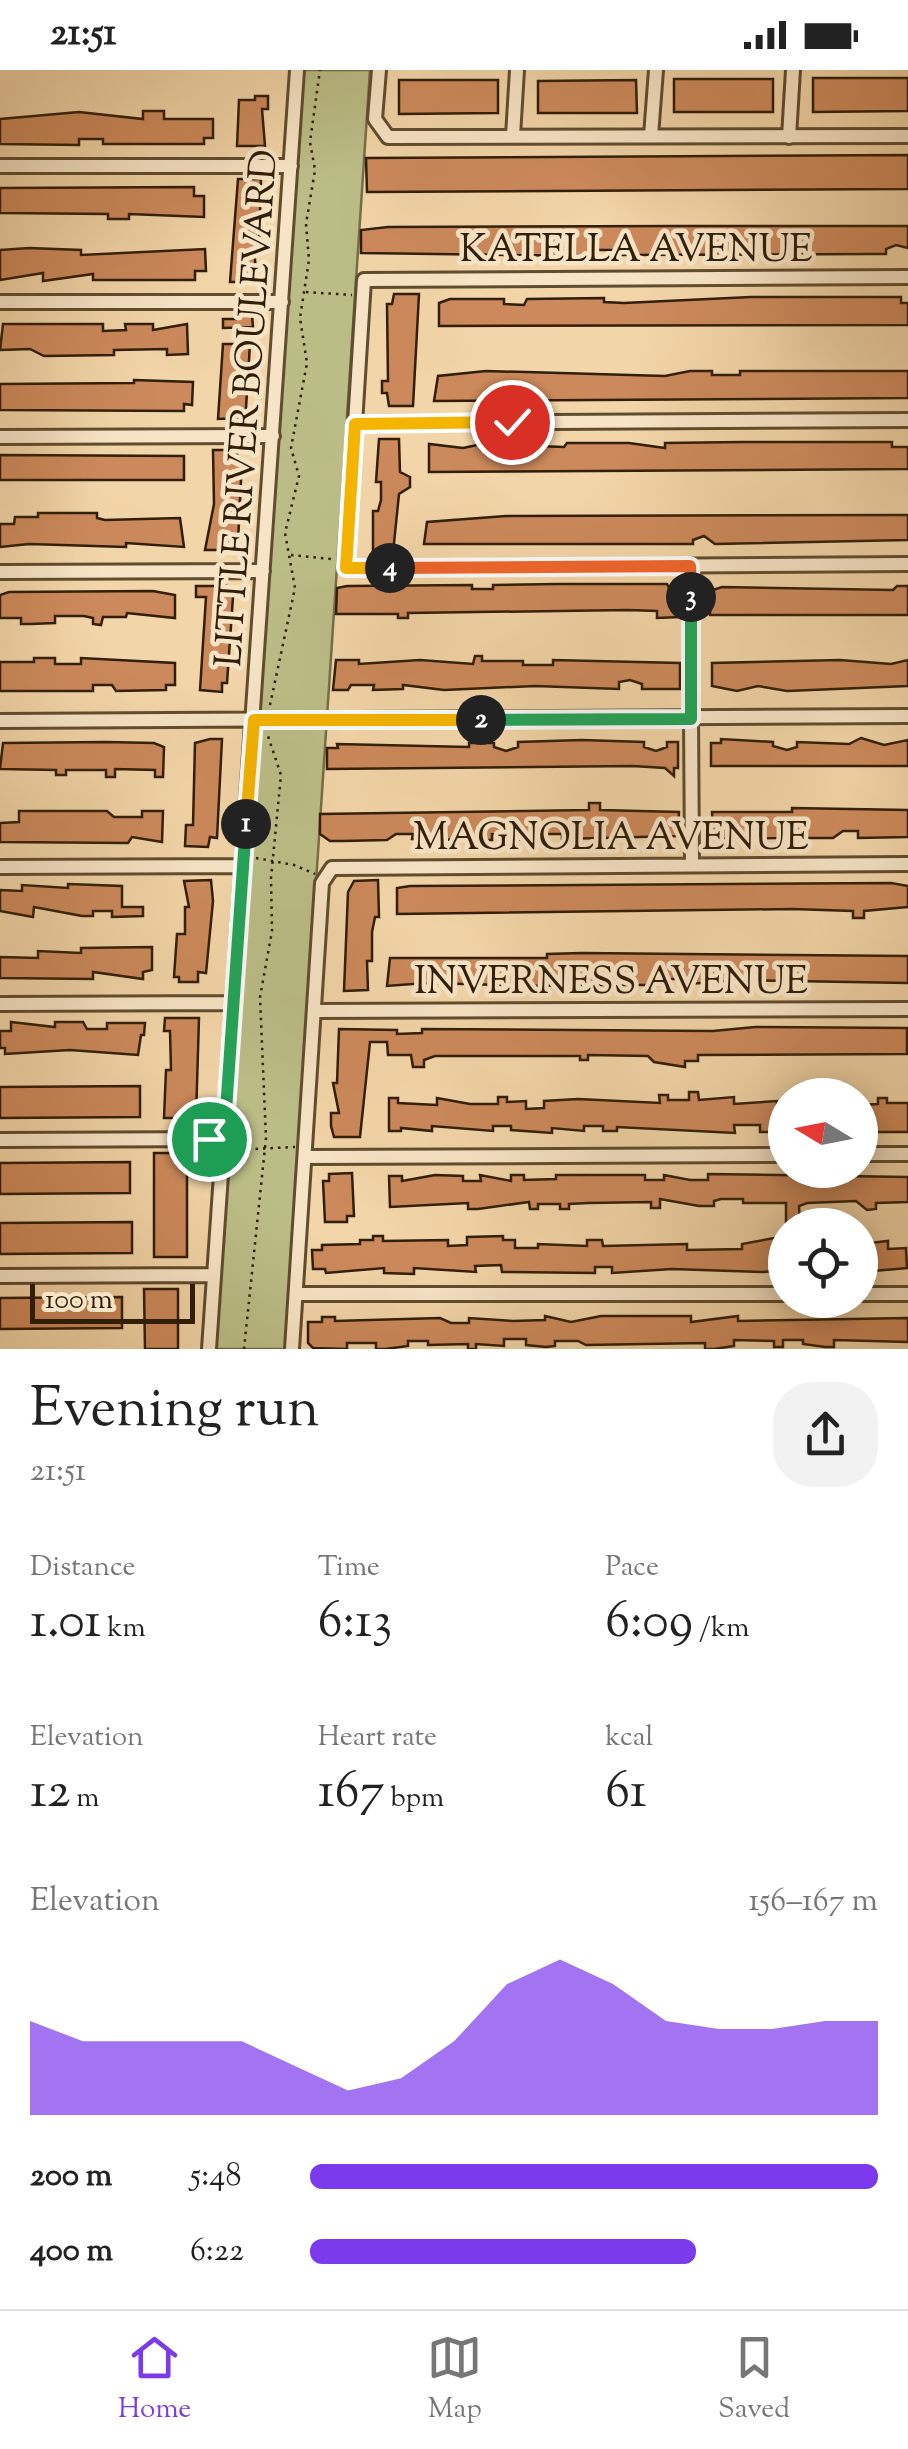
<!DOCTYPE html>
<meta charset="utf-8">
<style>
:root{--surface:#fff;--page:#f2f2f2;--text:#222;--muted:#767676;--line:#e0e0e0;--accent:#7c3aed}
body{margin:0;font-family:"Sorts Mill Goudy",serif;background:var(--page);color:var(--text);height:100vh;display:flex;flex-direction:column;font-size:38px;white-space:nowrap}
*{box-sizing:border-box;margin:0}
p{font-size:32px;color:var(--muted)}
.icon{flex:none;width:55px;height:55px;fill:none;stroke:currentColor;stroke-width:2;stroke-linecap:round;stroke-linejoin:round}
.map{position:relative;height:1279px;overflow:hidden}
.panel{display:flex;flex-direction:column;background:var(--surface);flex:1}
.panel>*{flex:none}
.needle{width:65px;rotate:280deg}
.controls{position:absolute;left:768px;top:1008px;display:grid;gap:20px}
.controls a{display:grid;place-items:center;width:110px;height:110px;border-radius:50%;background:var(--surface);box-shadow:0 5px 25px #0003;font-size:50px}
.scale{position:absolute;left:30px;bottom:25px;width:165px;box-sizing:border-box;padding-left:10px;border:5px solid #301e05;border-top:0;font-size:28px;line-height:35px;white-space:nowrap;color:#301e05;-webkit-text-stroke:8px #f7e4c6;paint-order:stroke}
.pin{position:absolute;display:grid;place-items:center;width:85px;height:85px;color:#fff;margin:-42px;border:5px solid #fff;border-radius:50%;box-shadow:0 2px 10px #0007}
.km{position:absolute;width:50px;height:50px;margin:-25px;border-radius:50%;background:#222;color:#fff;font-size:28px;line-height:50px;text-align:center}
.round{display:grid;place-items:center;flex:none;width:105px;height:105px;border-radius:40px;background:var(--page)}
.headline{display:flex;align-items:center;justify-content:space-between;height:170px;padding:0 30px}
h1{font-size:55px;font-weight:600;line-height:75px}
.figures{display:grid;grid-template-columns:repeat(3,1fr);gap:15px;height:170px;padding:10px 30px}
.figures div{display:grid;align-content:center}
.figures b{font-size:50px;font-weight:600}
.figures small{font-size:28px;font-weight:400}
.figures p{font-size:28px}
.chart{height:280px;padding:20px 30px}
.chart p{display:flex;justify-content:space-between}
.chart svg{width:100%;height:180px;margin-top:10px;fill:var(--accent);opacity:.7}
ul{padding:0 30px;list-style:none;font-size:32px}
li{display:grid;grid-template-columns:160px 120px 1fr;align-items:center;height:75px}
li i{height:25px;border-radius:12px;background:var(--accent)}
.status{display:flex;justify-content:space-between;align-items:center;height:70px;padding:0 50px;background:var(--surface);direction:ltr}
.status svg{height:28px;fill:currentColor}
.dock{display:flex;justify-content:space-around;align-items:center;height:140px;border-top:2px solid var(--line);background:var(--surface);font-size:28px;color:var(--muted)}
.dock a{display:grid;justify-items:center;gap:5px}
.dock .current{color:var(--accent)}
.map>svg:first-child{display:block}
</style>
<div class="status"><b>21:51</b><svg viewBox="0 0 49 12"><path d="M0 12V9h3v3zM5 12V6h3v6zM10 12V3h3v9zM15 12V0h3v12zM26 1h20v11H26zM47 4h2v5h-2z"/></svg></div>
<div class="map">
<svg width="908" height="1279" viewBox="0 0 908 1279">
<rect width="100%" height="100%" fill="#f2d5a8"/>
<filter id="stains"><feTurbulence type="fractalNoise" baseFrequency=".002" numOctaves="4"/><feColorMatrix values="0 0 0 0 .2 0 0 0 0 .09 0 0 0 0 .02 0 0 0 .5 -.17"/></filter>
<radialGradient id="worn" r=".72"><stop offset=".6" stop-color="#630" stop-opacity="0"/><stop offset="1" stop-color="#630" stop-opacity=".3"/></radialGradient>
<path fill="#bbbd87" stroke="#766e46" stroke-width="2.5" d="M297,0H370L285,1279H209Z"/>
<path fill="#cc895b" stroke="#301e05" stroke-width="2.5" d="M813,8H908V41L813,42Z
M674,9H773V42H674Z
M399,10H498V43L399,44Z
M636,10L637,43H538V11Z
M255,26H268V39H262L265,76H237L239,30H255Z
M143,41H164V49H213V68H204V74H103V69H79V75L0,74V49L79,42L143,49Z
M908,85V119L367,122L366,88Z
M238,109H261L259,175L254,179L257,212H230Z
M194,117V126H204V147L129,144V149H108V144L0,143V118Z
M679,156H908V178L896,175L886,179V184H874L617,185V180H596V186L361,183V160L388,157Z
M29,178L81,180V185L205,179L206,201H195V210H93V204L43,211V203L0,210V180Z
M394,224H419L413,336H389L387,323H382V311H388L387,234H392Z
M751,227H901V233H908V255L439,256V233L450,229H504V234L524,235L527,229L604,228V232L624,233Z
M239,245H252L253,257L223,258V249H239Z
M3,254H103V261L126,260L125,254H153V260L187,254L188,284L167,285V279L114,280V285L44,286L30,279L0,280Z
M223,274H250L246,338L241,348L218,349Z
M486,301L665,306L690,301H712V305H740V301H908V328L434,331L438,306Z
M134,310L193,312L192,335L184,334V341L0,340V314L134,313Z
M379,369H399L400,402L410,407V417L399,424L393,483H373V441H378L381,430V412H376Z
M742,372H892V377H908V399L429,402V374L463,378L482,374L564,377L567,373H629L665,378V373Z
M213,380H237V390H242L238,472H233V480H205L214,434Z
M0,385L184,386V410H0Z
M38,443H97V448L105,450L180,448L184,477L126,473V477L29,474L0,477V454H14L15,447H38Z
M890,445H908V470L715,474L704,466L693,470V474H424L427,452L506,446Z
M557,514H667L670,520L680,522V547L657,548V541L628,540L408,543V548H398V544H336L337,518L347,516L472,515V519H493V515Z
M196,516H227L233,527L227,613H222V622L200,620L206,527H196Z
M897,516H908V545H710V521L722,517L893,520Z
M153,521L175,525V548L127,543L126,547H103L101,555L93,554V548L84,546H55V553L30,554H21V548H0V525L9,522Z
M475,586H482V591H523V595H553V590L680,593V619H642V614L630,610L619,612V619L535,616L444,620L403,615V619L373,620L374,615H351L348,620H333L336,590H359V594L420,590L473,594Z
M34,588H55V594H81V588L175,593V615H166V620L116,621L112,615H93V621H0V592H34Z
M840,590L891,594L908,590V616L787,621L758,616L737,621L712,616V593Z
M861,668L884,675L908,670V696H711V673H721V669L773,672V676L787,680L797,677V672L849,674Z
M210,669H222L217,768L210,767L208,777L185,776L186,755H193L195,673Z
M582,670L644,672V677L656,681L667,677V672H678V698H674V706L665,698L633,696L327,699V678H338L337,674L469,677V673H494V677L506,681L518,677V672Z
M106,672L154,673L164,677L163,707H155V700L115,699V707H106V700H66V705H56V700L0,699L3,673Z
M589,733H600V740L679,742L678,766L562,769V764H540V769L514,770V766L492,764V770H476L412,769L413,764H396L387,770L343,771H330L320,764V744L589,740Z
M792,738L908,740V767L858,768V761H843L833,768H803L799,761L778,762V768L722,769V762H713L712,742H792Z
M19,741H107L114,747H142V741H163L162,772L132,767L128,773L0,772V753L19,752Z
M211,810L213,831L206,903L198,902V912H179V907H174L177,864H185V837H189L184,811Z
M378,810L379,847H375L372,862V891H367L368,920L344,921L348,822L354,811Z
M891,813L908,816V837L864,841V848H853V841L792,839L397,844V818L410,816Z
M68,814L122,816V837H143V846L112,847V841H93V846H82L34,837L33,847L0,841V820L22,821V815L68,818Z
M152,877V900L143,902V909L93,902V909L0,908V887L38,888V881L81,883V878Z
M582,883L908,886V913L741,910L688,914L684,909H667L665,915H582V911L558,910V915L542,916L426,913L387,916L390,888H547V884Z
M165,948H199L196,1048H164L166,1000H171L170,961H164Z
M11,952L55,957V952H83L87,959H107V953H145L144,965H141L138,985L70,980L5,984V978H0V961H11Z
M755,957L907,958V984L698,985V991H685V997L654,992L648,986L588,985V990H580V986H435L424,990V997H413L411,985H388L387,972H370L360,1067H334L331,1056V1043H339L333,1013H337L339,959L397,960V964L422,963V959L713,961Z
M140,1016V1047L0,1048V1017Z
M689,1022H698L699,1030L734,1027V1034L777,1031V1038L785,1037V1062H760V1055H734L735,1063L617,1057V1061H603V1056H584V1061L552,1058V1063L511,1060V1056H493V1061L432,1056V1061L401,1058V1061H389V1028H398V1033L437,1035V1028L470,1034H498V1027H507V1032L526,1031V1039L544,1038V1031L578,1029L660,1033L659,1025H668V1030H689Z
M878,1028H887V1033H908V1062H870V1057H860V1035L878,1034Z
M154,1083H187V1187H154Z
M130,1092V1123L0,1124V1093Z
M352,1103L354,1146H347V1152H325L323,1111H329V1104Z
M708,1104L908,1107V1132L876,1133V1139L867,1140L856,1131L807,1133L799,1136L800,1152H786V1133H743V1129H721L714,1131V1136H699L660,1129V1138H651V1132L588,1133L569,1134V1139H560V1134H538V1139H530L529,1132L478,1139H468V1133L390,1137L389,1106H402V1111L435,1105L463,1106V1111H481L480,1105L511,1111V1105H524V1110L556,1109V1105H645V1110H664V1105L690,1110H708Z
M132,1152V1183L0,1184V1153Z
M373,1166H383V1171L448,1170V1176L467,1175V1167L503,1166V1170H515V1178H538V1174L587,1176V1170H602L603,1176L687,1174V1180L742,1179V1174L785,1166V1193H777V1201L762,1202L672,1199L612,1203V1197H595V1203L502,1202L501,1195L475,1196L476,1202L414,1198V1204L384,1203V1198L326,1203L325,1199H313L312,1180H322V1175L360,1174V1170H373Z
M888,1171V1179L906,1178L907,1198L863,1202L860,1174Z
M144,1219H178V1279H145Z
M122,1227V1258L0,1259V1228Z
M545,1246L571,1252L601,1246H691V1252L738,1246V1251L908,1248V1272L834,1270V1277H825L803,1274V1270H783V1277H774V1271L734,1270V1276L714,1279H705V1273L586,1275L578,1271H555V1276L546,1277L526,1275V1269H504V1276L476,1274V1279H468V1274L428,1275V1271H408V1276L385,1279H376V1273H347V1279L313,1278L308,1273V1252H322V1247H335V1251L440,1248L451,1253H469V1248L513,1251L545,1250Z"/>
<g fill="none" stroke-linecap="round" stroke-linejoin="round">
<g stroke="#604c2e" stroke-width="18">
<path id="minor" d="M379,0L375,49L388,67L908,66
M513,66L517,0
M651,66L656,0
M789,67L793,0
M0,96H291
M908,207L364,210L346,498L908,494
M0,232H282
M355,353L908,350
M0,367L273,366
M690,496L692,795
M0,502L263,501
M0,651L908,646
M0,797L243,796
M0,934L232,933
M314,941L908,939
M0,1070L224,1069
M860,1084H908
M305,1087L785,1085
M0,1206L213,1205
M297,1224H785
M860,1224H908
M209,1279L297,0
M292,1279L322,813L332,798L908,794"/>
</g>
<path stroke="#301e05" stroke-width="2.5" stroke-dasharray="2.5 5" stroke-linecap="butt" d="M306,222L352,225
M291,485L332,489
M270,635L295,518L285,463L299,406L291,378L307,293L300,248L309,190L306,154L315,100L310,72L320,0
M256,788L294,795L315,804
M233,1080L295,1077
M244,1279L266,1068L260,927L272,861L271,808L281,705L267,663"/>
<use href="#minor" stroke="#f7e4c6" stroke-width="12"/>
</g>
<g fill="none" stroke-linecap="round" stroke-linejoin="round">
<g stroke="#fff" stroke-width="20">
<path id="split-1" d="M209,1069H224L246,754"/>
</g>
<g stroke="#fff" stroke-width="20">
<path id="split-2" d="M246,754L254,650H481"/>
</g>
<g stroke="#fff" stroke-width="20">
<path id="split-3" d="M481,650L691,649V527"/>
</g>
<g stroke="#fff" stroke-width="20">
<path id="split-4" d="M390,498L690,496L691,527"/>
</g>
<g stroke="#fff" stroke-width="20">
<path id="split-5" d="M390,498H346L355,354L512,352"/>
</g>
<use href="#split-1" stroke="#22a559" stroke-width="12"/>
<use href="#split-2" stroke="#f5b400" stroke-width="12"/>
<use href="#split-3" stroke="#22a559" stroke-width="12"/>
<use href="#split-4" stroke="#f0652b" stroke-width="12"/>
<use href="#split-5" stroke="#f5b400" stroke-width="12"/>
</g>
<g text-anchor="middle" stroke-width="9" stroke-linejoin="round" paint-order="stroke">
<g font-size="38" fill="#301e05" stroke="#f7e4c6">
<text x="636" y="191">KATELLA AVENUE</text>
<text transform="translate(245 338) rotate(-86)" y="13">LITTLE RIVER BOULEVARD</text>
<text x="611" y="779">MAGNOLIA AVENUE</text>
<text x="611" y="923">INVERNESS AVENUE</text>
</g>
</g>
<rect width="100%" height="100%" filter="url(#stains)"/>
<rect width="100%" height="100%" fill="url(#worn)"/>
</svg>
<div class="controls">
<a><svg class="needle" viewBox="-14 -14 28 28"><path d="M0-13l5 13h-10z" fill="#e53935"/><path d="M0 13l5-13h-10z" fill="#767676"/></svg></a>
<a><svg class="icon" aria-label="locate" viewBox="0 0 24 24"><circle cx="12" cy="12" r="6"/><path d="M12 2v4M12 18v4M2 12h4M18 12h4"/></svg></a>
</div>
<div class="scale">100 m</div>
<div class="pin" style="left:209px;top:1069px;background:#1e9e55"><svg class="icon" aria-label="arrive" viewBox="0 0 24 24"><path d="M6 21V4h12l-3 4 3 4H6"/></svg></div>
<div class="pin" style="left:512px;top:352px;background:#d93025"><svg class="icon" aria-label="check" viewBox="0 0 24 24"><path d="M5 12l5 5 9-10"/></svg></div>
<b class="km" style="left:246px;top:754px">1</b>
<b class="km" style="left:481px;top:650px">2</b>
<b class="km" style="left:691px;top:527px">3</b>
<b class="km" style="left:390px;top:498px">4</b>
</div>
<section class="panel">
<div class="headline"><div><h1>Evening run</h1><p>21:51</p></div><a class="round"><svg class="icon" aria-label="share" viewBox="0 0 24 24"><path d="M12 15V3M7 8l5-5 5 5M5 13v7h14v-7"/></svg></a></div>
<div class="figures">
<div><p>Distance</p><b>1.01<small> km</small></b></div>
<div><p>Time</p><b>6:13</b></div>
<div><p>Pace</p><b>6:09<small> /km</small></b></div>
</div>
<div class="figures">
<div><p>Elevation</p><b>12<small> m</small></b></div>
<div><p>Heart rate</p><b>167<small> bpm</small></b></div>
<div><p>kcal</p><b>61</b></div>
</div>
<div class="chart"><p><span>Elevation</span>156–167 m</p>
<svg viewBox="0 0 160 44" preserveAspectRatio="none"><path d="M0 44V21L10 26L20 26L30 26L40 26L50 32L60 38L70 35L80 26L90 12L100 6L110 12L120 21L130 23L140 23L150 21L160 21V44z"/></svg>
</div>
<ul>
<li><b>200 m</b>5:48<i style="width:100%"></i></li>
<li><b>400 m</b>6:22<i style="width:68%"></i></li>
</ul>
</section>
<nav class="dock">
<a class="current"><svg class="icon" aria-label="home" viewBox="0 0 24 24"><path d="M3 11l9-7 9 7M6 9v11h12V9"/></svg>Home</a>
<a><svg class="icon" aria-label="map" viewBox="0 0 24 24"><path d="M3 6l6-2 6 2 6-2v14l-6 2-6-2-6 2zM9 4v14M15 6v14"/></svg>Map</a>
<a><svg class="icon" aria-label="saved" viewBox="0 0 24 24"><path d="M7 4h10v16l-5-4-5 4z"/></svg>Saved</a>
</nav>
